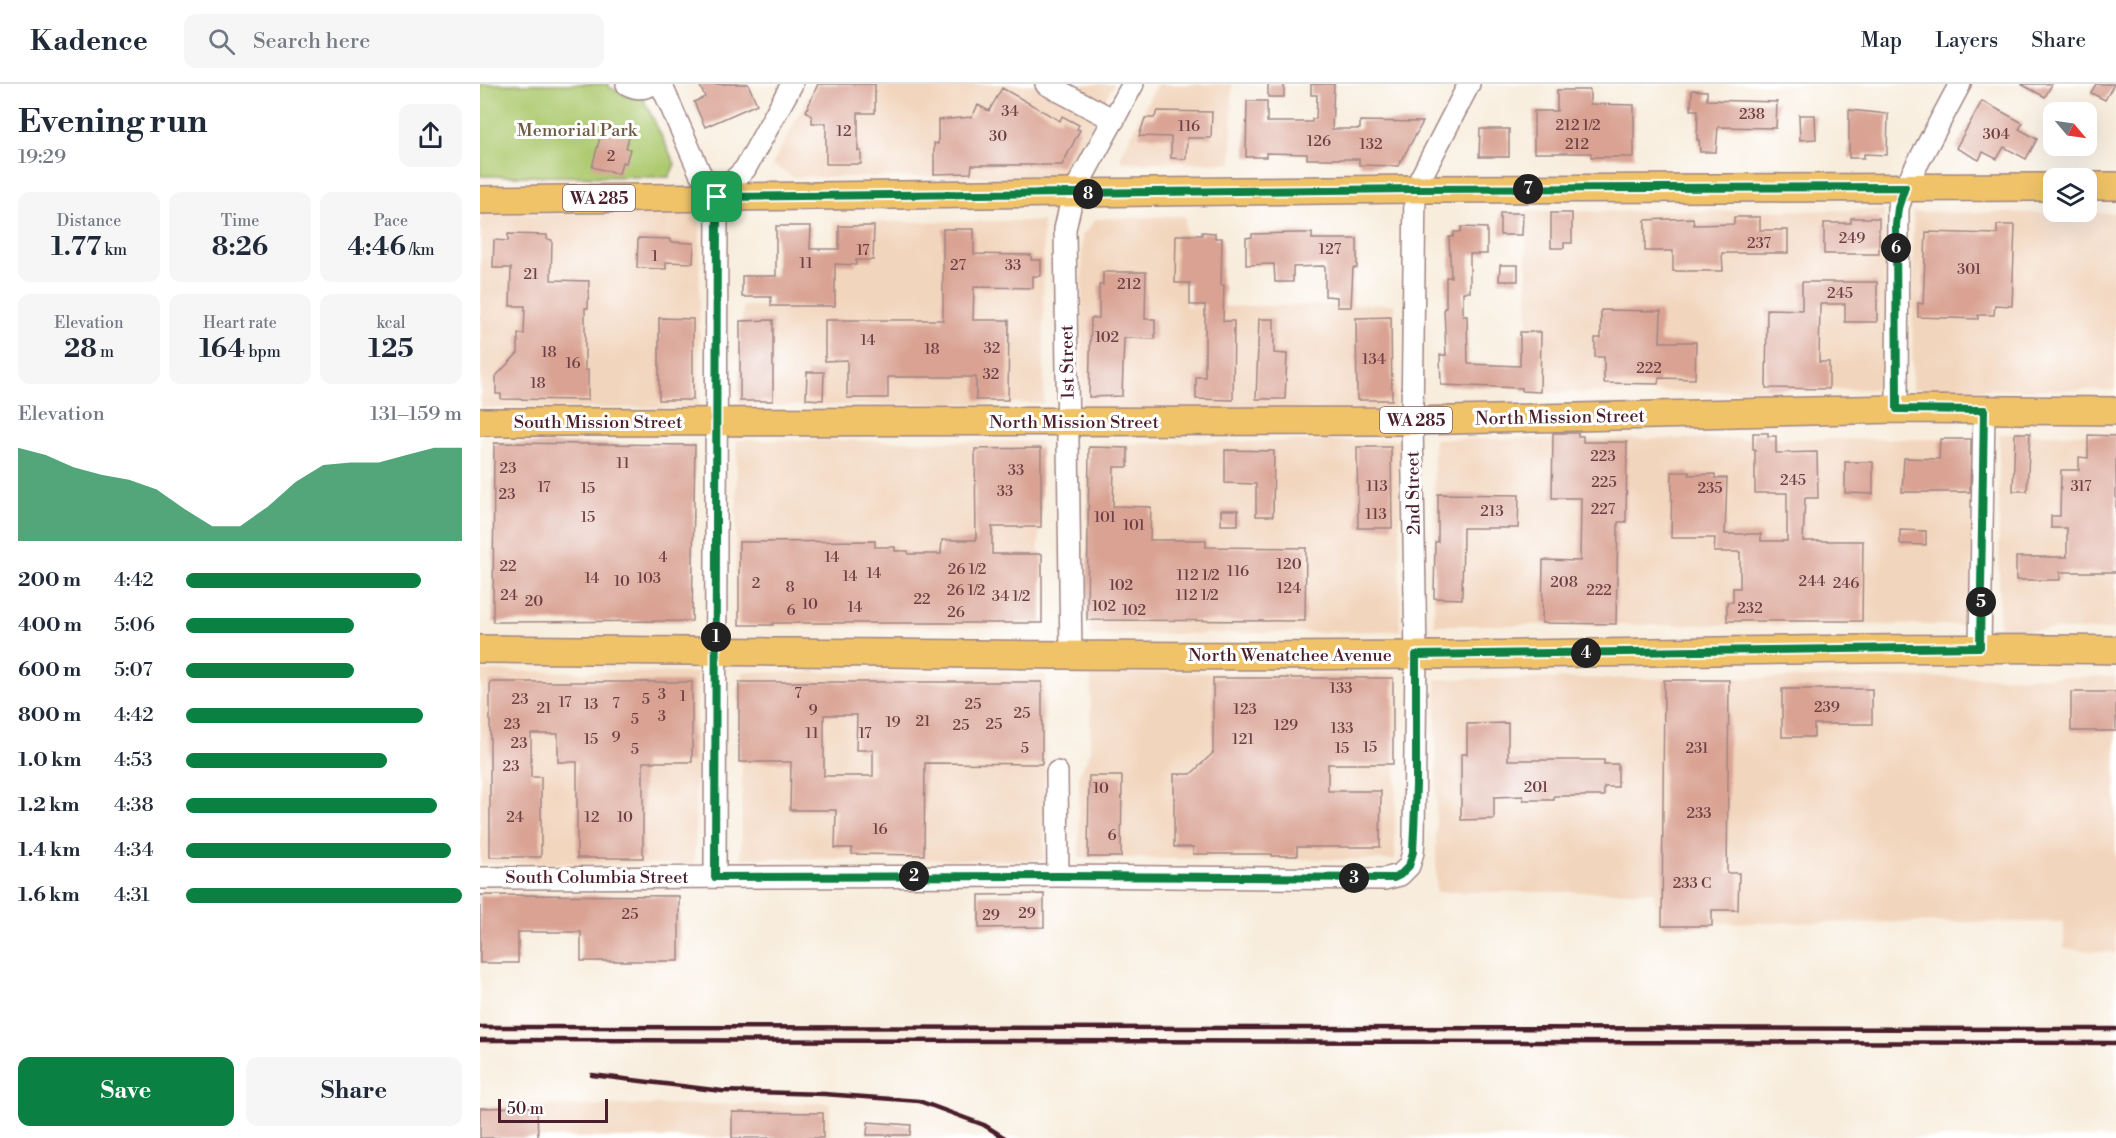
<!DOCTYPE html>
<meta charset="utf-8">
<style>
:root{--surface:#fff;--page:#f6f6f7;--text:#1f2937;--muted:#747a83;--line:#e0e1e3;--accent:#0b8043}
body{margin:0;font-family:"Libre Bodoni",serif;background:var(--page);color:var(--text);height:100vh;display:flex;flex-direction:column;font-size:22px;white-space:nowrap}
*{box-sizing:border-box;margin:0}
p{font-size:20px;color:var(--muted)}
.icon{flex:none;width:33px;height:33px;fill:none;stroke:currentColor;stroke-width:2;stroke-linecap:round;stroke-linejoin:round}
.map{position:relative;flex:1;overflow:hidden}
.sheet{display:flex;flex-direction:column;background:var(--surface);width:480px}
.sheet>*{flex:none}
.needle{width:39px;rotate:119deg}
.fabs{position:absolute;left:1563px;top:18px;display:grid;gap:12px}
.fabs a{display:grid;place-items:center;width:54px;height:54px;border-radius:12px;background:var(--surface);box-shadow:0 6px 24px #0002;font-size:30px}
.scale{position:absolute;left:18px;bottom:15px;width:110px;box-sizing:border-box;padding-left:6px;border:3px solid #4a1f2b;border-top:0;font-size:16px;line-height:21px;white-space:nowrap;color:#4a1f2b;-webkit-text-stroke:4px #fff;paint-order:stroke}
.pin{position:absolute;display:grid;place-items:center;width:51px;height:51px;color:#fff;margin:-26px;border-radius:12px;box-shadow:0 3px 9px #0006}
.km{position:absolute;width:30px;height:30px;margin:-15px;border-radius:50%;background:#222;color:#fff;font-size:16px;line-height:30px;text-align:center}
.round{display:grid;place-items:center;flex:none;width:63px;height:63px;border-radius:12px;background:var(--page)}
.summary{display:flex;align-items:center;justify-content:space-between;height:102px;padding:0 18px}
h1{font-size:33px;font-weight:700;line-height:45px}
.stats{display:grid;grid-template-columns:repeat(3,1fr);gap:9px;height:102px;padding:6px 18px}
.stats div{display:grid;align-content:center;border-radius:12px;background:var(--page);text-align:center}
.stats b{font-size:26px;font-weight:700}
.stats small{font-size:16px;font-weight:400}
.stats p{font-size:16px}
.chart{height:168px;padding:12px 18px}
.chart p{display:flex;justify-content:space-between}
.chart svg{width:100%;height:108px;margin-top:6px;fill:var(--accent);opacity:.7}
.primary-button{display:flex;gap:12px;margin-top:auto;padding:12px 18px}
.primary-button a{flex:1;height:69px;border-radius:12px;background:var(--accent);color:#fff;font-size:24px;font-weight:700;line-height:69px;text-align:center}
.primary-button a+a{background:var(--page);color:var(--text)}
ul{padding:0 18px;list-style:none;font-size:20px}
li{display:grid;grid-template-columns:96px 72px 1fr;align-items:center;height:45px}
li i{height:15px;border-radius:8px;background:var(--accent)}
header{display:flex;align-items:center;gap:36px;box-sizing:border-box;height:84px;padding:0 30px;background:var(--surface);border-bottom:2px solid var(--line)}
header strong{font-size:28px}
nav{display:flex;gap:33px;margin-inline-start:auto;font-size:21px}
.search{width:420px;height:54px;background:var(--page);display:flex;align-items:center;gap:15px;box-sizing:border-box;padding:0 21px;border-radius:12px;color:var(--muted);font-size:22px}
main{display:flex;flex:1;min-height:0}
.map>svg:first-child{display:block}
</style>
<header>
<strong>Kadence</strong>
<div class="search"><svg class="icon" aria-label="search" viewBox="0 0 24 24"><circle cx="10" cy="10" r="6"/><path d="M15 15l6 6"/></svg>Search here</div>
<nav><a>Map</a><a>Layers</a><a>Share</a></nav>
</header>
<main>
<section class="sheet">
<div class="summary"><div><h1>Evening run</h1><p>19:29</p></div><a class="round"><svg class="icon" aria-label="share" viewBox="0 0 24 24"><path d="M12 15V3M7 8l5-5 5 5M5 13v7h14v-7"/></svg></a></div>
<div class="stats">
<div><p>Distance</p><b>1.77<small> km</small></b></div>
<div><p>Time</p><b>8:26</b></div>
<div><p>Pace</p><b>4:46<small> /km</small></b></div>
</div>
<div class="stats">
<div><p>Elevation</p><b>28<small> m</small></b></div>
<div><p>Heart rate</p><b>164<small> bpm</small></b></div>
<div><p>kcal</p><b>125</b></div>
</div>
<div class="chart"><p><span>Elevation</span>131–159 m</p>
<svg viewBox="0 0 160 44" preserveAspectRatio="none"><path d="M0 44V6L10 9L20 14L30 17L40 19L50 23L60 31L70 38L80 38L90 30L100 20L110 13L120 12L130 12L140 9L150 6L160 6V44z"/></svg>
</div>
<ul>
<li><b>200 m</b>4:42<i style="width:85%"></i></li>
<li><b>400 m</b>5:06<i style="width:61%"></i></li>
<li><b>600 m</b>5:07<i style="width:61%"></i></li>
<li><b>800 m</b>4:42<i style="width:86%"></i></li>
<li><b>1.0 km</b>4:53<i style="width:73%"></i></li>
<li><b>1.2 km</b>4:38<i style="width:91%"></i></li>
<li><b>1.4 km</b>4:34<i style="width:96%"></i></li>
<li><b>1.6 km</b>4:31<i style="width:100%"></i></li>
</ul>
<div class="primary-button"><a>Save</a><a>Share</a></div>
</section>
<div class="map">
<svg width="1636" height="1054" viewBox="0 0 1636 1054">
<rect width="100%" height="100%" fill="#fff"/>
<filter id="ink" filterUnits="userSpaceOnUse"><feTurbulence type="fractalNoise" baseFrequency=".0167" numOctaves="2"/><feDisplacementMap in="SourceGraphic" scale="12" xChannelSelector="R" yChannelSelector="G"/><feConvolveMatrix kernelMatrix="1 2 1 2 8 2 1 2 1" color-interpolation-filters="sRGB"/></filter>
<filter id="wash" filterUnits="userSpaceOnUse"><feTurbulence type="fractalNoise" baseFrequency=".008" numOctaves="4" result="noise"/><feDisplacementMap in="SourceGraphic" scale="24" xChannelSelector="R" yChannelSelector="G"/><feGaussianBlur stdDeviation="1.35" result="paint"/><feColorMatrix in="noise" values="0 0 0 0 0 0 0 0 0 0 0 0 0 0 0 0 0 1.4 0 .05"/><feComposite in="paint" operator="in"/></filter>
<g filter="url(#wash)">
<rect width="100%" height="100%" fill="#f8eddd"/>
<path fill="#f2d5bd" d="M335,0H634L585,93H313L292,81Z
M677,0H752V79L641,78V71Z
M1404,126L1405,305L1049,309L1046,128Z
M1433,128L1636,129V306L1432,305Z
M0,129H220L219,324H0Z
M705,132L706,223L914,220L916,326L602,327V152L616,135Z
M563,137L564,319L258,322L263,222H355L354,138Z
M1519,350H1636V546H1519Z
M954,355H1492V541H954Z
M257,356L560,358L558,544L255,542Z
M919,356L920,547L610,551L608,360Z
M0,587L217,589L215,780L0,779Z
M263,588L566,590L564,776L261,774Z
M611,588L917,590L915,776L599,774V690L610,669Z
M1636,593V869L1584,865V838L1177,839L1174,808H956V595Z
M350,1019V1054H0V1023Z"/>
<path fill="#adca70" stroke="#7c744e" stroke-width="1.5" d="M0,0H128L129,3L151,14L162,12L195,80L189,93L0,92Z"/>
<g id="blocks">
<path fill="#d9a293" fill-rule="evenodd" d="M219,0H268L277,20L225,43L214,18L225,13Z
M338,0H395V29H378V67H381V80H346V39H332V33L326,27Z
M788,0H804V13H788Z
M831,0H854L852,45H880V37L943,38L918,82L879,81V75H827V70L786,69V73H766L767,17H787V38H832V35H836L837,11H831Z
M1541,0H1572L1565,13Z
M1616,0H1634L1625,16L1611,9Z
M522,4L580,37L582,32L599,41L597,45L600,46L582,81H492L491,89L454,90V59L458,60V36L492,33L498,21L509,27Z
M1077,6H1110V20L1154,21V73H1111V69H1054V27H1077Z
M1212,6L1227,7V16L1297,18L1296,44L1238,43L1236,68H1220L1219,56H1217L1218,26H1211Z
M1502,17L1543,39L1539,45L1557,55L1546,75L1524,63L1517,75L1503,68L1499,76L1476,64Z
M1369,26L1408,30L1407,71L1384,70V74H1369Z
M678,27L732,28L731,54H707L706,75L691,74V53L659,52L665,34H674Z
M1319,31H1335L1336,55L1320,56Z
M1000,45H1029V73H999Z
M122,46L149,53L146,64L150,65L146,79L142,78L139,90L112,83Z
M1020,129H1043L1042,151H1020Z
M1071,129H1092V159H1084V164H1071Z
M1254,133H1280V146H1308V169H1242L1243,187H1193V167H1165V136L1213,134L1214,141L1254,140Z
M1371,134H1399V170H1344V139H1371Z
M1517,141H1535L1532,222L1515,221L1514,231H1498V235L1438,233V219L1443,220L1446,148L1517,150Z
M296,142H331L330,165H359V142H394L393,176H376V181L355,180V222H291V213H262V192H296Z
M981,143L1007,144V170H990V208H983V232H987L988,280L1040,282V248H1061L1060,308L1042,307V304L961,301L960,271H966L964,224H966V193H971L969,153H973L974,148H981Z
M463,145H494V170L551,171V176H561V192H553V204L494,203L493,236H529L528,316H496V293H408V314H367V276L345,277V236H463Z
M722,148L735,149V154H742L741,201H744L743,237H754L753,316L716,315V293H725V221H710V199H695L696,151H722Z
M813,149H832V155H877V184H873L871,223H857V213L845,212V183L843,182L813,183V198H795L794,180L766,181V154L772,153V150Z
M28,150L67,151V155L72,156L71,196L109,197L108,224H105V286H108V316L21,315V310H16V292L38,269V250H44L45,222H30L31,184H13L14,156L28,157Z
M158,154L190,155V158L214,159L213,179L186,178V185L157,184Z
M1020,181H1038V197H1019Z
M623,188H666L665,235H675V255L644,254L642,312L609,313L611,234H619V201H623Z
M1322,198H1397V238H1365V220H1340L1339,278H1349V305L1286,304L1287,225L1322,226Z
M1121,226L1181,227L1180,258H1216L1215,295L1179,294L1178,300L1124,299V273H1115V254H1121Z
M911,233L912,316H877L876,234Z
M179,234L213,235V316H179Z
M779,235H794V269L807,270L805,315H776Z
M293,236V317H260V237Z
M327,288H344L343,316L326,315Z
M1073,349H1098V352H1103V358H1147L1146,438H1138L1136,540L1062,539L1063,476L1100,477L1101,414H1072Z
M1273,349H1288V352H1296V369L1337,368L1338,414H1325L1323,457H1383L1382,537H1247V518H1253V504H1260V468H1234L1235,454H1191L1192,388H1209V391L1235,390V394H1247L1245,450H1281V457H1307V409H1275V366H1273Z
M1535,349H1550L1547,407H1533Z
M1608,351L1636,352V488H1580V496H1536V473H1587V444H1571V432H1580L1581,386H1599V373L1608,374Z
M1460,355H1491L1490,408H1422L1424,374L1459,375Z
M14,359L215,361L212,537L13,538Z
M609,363L648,364V383H634L633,422L671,423L670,456H726V463L826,464L825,537L607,536Z
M877,363H911L912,444H878Z
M561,364V443H512V470H562V539H293V541H259V458L395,457V463H415V467H428V470H461L462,456H496L495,365Z
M745,366L794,367L793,432H776V400L745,399Z
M1365,378H1393V410L1365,409Z
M958,410L1039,411L1038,444H983L982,515L954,514L955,458H958Z
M741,426H758V441H741Z
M1420,446L1446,447V461L1420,460Z
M733,594H913V680H848V707H901L900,763H817V772H792V770H713V763H694V690H711L733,669Z
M1184,596H1249L1247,789H1259L1258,826H1232V842H1182Z
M10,598H212V678H163V774H97V678H78V650H51V693H61V773H10Z
M259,598H562V680L445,679L444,771L372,770V764H355L356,726H310L311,678H259ZM344,631H377L376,666H393V692H344Z
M1302,605H1392V640H1334V653H1302Z
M1591,608H1636V647H1591Z
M1028,639V676H1124V680H1138V703H1124V712H1074V716H1043V712L1014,713V735L981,736V670H987V640Z
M609,692H642L641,773H608Z
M564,810V843L499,844V811Z
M0,811L199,812V877H101V848H38V879H0Z
M57,1023L58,1054H0V1024Z
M252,1028L343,1029V1054H252Z
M388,1038L431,1041L430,1051H387Z"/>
</g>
</g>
<g filter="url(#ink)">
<use href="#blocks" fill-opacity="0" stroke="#a18684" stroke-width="1.5"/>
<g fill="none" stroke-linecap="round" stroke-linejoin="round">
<g stroke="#a18684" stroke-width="24">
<path id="minor" d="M147,0C156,5 164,5 173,0
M181,0L220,89L237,113
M566,0L634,36
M1417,325L1418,124L1425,103L1480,0
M1500,563L1504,326
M591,571L585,145L593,110L653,0
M577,688L578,792
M235,793L237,113L265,85L312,0
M0,794L578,792L904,795L920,791L929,782L933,768L934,754L936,571L932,337L935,105L989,0"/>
</g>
<g stroke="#a18684" stroke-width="30">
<path id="major" d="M1606,102H1636
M0,116L935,105L1574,103
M0,338L932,337L1417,325L1636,327
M0,565C312,567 625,574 937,571C1170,570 1403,561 1636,566"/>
</g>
<use href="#minor" stroke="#fff" stroke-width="21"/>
<use href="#major" stroke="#f0c369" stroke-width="27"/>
<path stroke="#4a1f2b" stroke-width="4.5" d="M0,943L1636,945
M0,956L1636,959
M112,991L242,1007L344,1010L439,1017L504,1041L525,1054"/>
</g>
</g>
<g fill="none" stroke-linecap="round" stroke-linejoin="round" filter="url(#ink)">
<g stroke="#fff" stroke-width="12">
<path id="route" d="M1425,103L1418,124L1416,141L1417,325L1504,326L1500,563L936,571V701L933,768L929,782L920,791L914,794L578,792L235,793L237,113L935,105Z"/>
</g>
<use href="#route" stroke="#0b8043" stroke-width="8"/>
</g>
<g text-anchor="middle" stroke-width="6" stroke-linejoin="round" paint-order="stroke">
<g font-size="15" fill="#6e4045">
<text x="530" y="32">34</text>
<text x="1272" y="35">238</text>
<text x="1098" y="46">212 1/2</text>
<text x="709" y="47">116</text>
<text x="364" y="52">12</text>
<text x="1516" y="55">304</text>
<text x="518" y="57">30</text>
<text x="839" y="62">126</text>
<text x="891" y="65">132</text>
<text x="1097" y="65">212</text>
<text x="131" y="77">2</text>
<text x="1372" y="159">249</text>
<text x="1279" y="164">237</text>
<text x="850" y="170">127</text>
<text x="383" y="171">17</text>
<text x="175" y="177">1</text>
<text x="326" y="184">11</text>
<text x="478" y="186">27</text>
<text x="533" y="186">33</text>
<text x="1489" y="190">301</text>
<text x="51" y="195">21</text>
<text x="649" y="205">212</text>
<text x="1360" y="214">245</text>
<text x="627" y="258">102</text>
<text x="388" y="261">14</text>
<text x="512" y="269">32</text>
<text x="452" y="270">18</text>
<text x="69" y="273">18</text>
<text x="894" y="280">134</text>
<text x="93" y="284">16</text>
<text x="1169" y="289">222</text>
<text x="511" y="295">32</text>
<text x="58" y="304">18</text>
<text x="1123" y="377">223</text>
<text x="143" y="384">11</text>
<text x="28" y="389">23</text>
<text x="536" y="391">33</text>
<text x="1313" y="401">245</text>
<text x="1124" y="403">225</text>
<text x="897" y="407">113</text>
<text x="1601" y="407">317</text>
<text x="64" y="408">17</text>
<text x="108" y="409">15</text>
<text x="1230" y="409">235</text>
<text x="525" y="412">33</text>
<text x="27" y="415">23</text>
<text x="1123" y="430">227</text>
<text x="1012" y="432">213</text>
<text x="896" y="435">113</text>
<text x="108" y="438">15</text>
<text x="625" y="438">101</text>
<text x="654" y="446">101</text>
<text x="183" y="478">4</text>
<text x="352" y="478">14</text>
<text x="809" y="485">120</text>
<text x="28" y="487">22</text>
<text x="487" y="490">26 1/2</text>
<text x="758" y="492">116</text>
<text x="394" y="494">14</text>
<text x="718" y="496">112 1/2</text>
<text x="370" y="497">14</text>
<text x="112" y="499">14</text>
<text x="169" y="499">103</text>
<text x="142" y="502">10</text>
<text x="1332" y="502">244</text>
<text x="1084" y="503">208</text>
<text x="276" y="504">2</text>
<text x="1366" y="504">246</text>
<text x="641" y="506">102</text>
<text x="310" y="508">8</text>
<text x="809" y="509">124</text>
<text x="486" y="511">26 1/2</text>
<text x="1119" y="511">222</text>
<text x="29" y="516">24</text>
<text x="717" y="516">112 1/2</text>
<text x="531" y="517">34 1/2</text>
<text x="442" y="520">22</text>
<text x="54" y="522">20</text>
<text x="330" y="525">10</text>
<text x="624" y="527">102</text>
<text x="375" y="528">14</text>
<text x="1270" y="529">232</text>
<text x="311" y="531">6</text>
<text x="654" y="531">102</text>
<text x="476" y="533">26</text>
<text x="861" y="609">133</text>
<text x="318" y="614">7</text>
<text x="182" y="615">3</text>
<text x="203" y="617">1</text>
<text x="40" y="620">23</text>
<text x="166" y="620">5</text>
<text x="85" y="623">17</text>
<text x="136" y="624">7</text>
<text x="111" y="625">13</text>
<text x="493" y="625">25</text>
<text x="1347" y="628">239</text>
<text x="64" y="629">21</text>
<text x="765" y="630">123</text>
<text x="333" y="631">9</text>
<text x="542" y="634">25</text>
<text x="182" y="637">3</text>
<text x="155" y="640">5</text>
<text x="443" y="642">21</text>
<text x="413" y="643">19</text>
<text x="32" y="645">23</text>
<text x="514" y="645">25</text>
<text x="481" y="646">25</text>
<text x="806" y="646">129</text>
<text x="862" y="649">133</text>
<text x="332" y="654">11</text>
<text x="385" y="654">17</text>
<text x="136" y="658">9</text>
<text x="111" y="660">15</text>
<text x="763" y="660">121</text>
<text x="39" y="664">23</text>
<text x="890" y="668">15</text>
<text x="545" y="669">5</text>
<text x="862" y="669">15</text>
<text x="1217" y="669">231</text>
<text x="155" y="670">5</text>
<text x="31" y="687">23</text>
<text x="1056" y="708">201</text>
<text x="621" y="709">10</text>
<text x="1219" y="734">233</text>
<text x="35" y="738">24</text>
<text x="112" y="738">12</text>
<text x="145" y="738">10</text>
<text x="400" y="750">16</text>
<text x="632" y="756">6</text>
<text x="1212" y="804">233 C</text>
<text x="547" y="834">29</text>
<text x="150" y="835">25</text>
<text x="511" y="836">29</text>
</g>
<g fill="#fff" stroke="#80626b" stroke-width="1.5">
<rect x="83" y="101" width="72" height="26" rx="4.5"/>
<rect x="900" y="323" width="72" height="26" rx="4.5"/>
</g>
<g font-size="16" font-weight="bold" fill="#4a1f2b">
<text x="119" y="120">WA 285</text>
<text x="936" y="342">WA 285</text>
</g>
<g font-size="18" fill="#6d5b43" stroke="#fff">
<text x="97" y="52">Memorial Park</text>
</g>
<g font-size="18" fill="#4a1f2b" stroke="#fff">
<text transform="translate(587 278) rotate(-91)" y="6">1st Street</text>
<text transform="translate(1080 333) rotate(-1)" y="6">North Mission Street</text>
<text x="118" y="344">South Mission Street</text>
<text x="594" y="344">North Mission Street</text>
<text transform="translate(933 409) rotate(-91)" y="6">2nd Street</text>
<text x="810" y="577">North Wenatchee Avenue</text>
<text x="117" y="799">South Columbia Street</text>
</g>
</g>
</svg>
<div class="fabs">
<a><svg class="needle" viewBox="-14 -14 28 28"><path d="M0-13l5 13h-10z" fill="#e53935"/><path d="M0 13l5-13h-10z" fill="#747a83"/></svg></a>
<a><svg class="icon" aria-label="layers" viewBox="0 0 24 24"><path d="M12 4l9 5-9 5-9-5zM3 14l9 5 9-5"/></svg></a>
</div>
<div class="scale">50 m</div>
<div class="pin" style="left:237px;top:113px;background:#1e9e55"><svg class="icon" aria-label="arrive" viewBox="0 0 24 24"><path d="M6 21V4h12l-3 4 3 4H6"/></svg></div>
<b class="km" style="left:236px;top:553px">1</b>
<b class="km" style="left:434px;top:792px">2</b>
<b class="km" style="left:874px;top:794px">3</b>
<b class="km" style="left:1106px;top:569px">4</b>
<b class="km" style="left:1501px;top:518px">5</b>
<b class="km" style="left:1416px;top:164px">6</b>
<b class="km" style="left:1048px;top:105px">7</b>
<b class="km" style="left:608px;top:110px">8</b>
</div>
</main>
